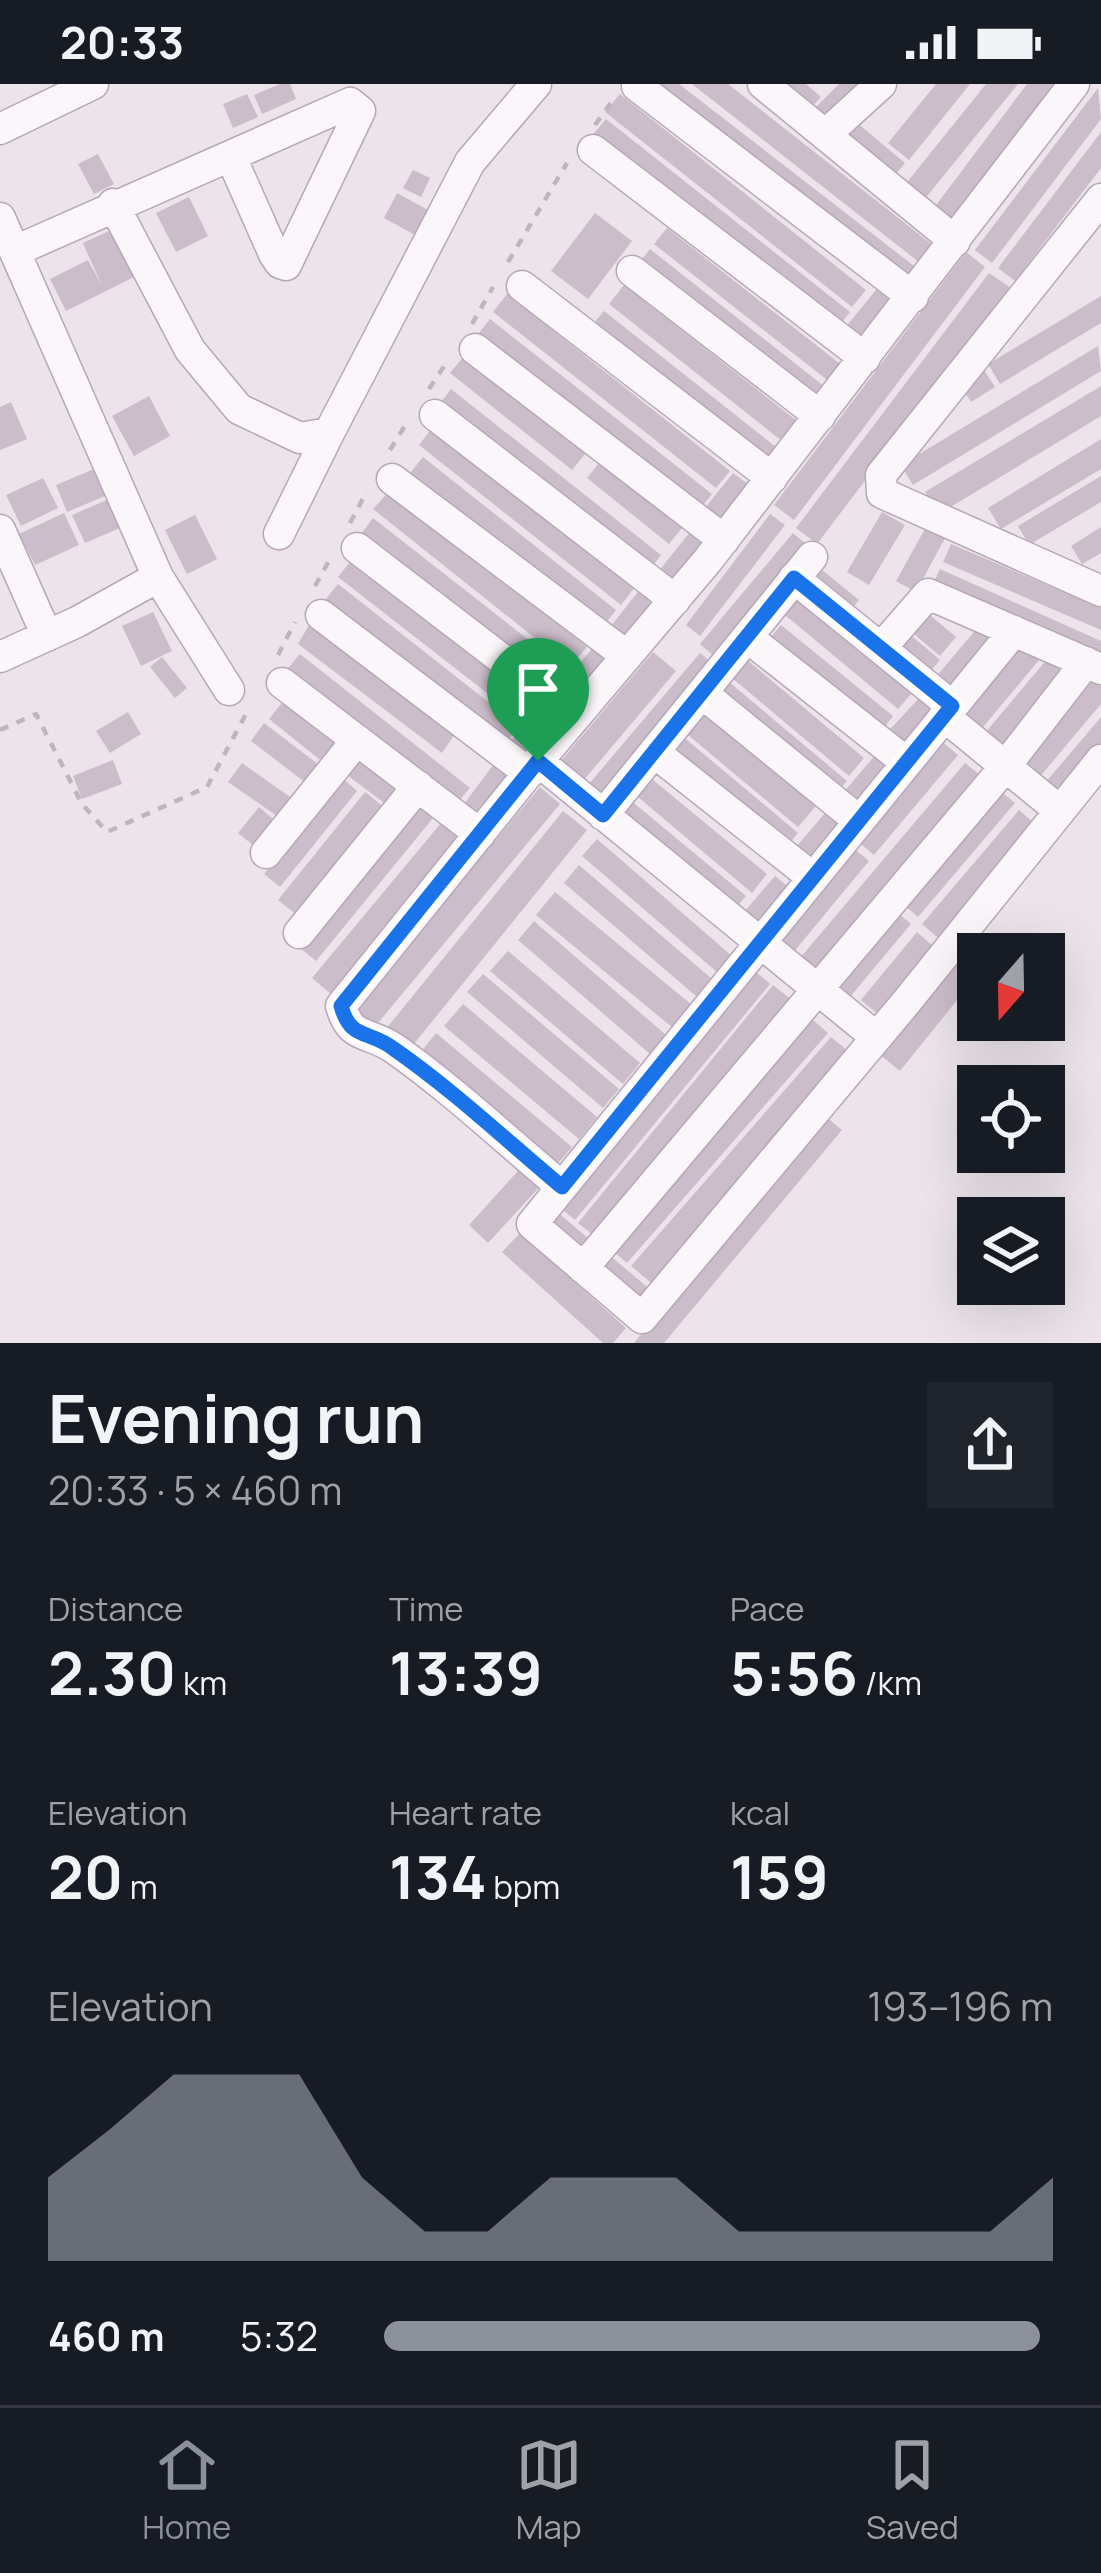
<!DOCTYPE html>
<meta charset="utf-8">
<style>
:root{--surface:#171b24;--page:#20242c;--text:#f1f3f6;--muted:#9ea1a6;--line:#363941;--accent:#8c9099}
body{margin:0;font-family:Manrope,sans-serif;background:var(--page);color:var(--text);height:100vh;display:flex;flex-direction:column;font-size:45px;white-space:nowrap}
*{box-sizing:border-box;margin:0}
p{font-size:39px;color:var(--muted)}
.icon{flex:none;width:66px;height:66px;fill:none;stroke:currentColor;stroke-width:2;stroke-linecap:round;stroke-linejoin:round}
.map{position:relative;height:1259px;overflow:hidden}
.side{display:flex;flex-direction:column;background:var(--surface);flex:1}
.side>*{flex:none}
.needle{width:78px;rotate:200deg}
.tools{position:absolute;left:957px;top:849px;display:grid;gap:24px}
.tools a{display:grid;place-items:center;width:108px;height:108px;border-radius:0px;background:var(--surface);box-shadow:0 12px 48px #0002;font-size:60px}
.pin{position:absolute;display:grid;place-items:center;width:102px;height:102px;color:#fff;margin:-123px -51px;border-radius:50% 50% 50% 0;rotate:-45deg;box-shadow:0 0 12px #0007}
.pin .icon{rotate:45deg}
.round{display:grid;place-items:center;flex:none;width:126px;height:126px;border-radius:0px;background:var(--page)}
.summary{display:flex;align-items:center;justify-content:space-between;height:204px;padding:0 48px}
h1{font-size:66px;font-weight:700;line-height:90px}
.metrics{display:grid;grid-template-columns:repeat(3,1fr);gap:18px;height:204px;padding:12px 48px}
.metrics div{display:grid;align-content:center}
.metrics b{font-size:60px;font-weight:700}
.metrics small{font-size:33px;font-weight:400}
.metrics p{font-size:33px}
.chart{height:336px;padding:24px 48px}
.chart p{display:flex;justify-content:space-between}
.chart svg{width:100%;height:216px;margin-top:12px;fill:var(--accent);opacity:.7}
ul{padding:0 48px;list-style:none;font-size:39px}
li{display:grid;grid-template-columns:192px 144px 1fr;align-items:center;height:90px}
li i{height:30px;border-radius:15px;background:var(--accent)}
.status{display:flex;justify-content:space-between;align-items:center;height:84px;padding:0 60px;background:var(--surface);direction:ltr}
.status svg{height:33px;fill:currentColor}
.dock{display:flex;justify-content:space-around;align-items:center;height:168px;border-top:3px solid var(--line);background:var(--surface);font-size:33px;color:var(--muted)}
.dock a{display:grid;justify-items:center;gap:6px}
.dock .active{color:var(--accent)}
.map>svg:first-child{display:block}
</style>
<div class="status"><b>20:33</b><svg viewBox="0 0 49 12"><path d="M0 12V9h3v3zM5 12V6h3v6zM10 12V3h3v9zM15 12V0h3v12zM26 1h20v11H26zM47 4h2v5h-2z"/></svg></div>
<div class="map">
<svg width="1101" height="1259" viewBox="0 0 1101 1259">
<rect width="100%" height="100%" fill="#ece3eb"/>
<path fill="#ccbdca" d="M280,0H290L296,15L262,30L254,11Z
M644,0H679L918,185L905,202Z
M692,0H728L934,162L920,179Z
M771,0H806L821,13L804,31Z
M839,0H856L863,7L823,46L808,31Z
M936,0H970L909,76L888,59Z
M986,0H1018L919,122L900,107Z
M1027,0H1063L951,149L928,132Z
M1098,4L1101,35L992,179L975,166Z
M247,10L258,33L233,44L223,20Z
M620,10L866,206L852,223L605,28Z
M606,35L850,228L835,247L591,53Z
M856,38L905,79L890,97L841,56Z
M1101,48V84L1015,197L998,184Z
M98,70L114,100L94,110L78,80Z
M413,86L430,94L421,113L403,104Z
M397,109L439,132L426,157L384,134Z
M189,113L208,152L176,168L156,129Z
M595,129L632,157L588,215L551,187Z
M120,142L142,189L66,227L50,195L88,176L102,202L83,159Z
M667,144L844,283L831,299L654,160Z
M650,165L825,303L810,323L635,184Z
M966,168L985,183L794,436L774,421Z
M989,189L1011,204L817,460L796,444Z
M624,201L802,341L787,361L609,220Z
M880,201L901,218L861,267L840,250Z
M507,210L730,387L716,404L493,228Z
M1101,212V239L1000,300L988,280Z
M604,227L781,367L766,386L589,245Z
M490,235L712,410L697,429L475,254Z
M1098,262L1101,287L913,401L901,381Z
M464,272L586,369L572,386L450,289Z
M984,286L995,303L971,318L960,301Z
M1101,302V332L939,430L925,408Z
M451,305L661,471L648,488L438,322Z
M149,312L170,352L134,372L112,332Z
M11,318L27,355L0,366V323Z
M433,343L635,503L621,521L419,361Z
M1101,355V385L1001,445L988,424Z
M423,373L616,526L601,545L407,393Z
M599,379L682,444L669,460L587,394Z
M101,382L112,409L67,428L56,401Z
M733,389L752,403L715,448L697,434Z
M1101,392V418L1029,461L1018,442Z
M43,394L58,424L21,442L6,411Z
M390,406L587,563L570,582L373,425Z
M116,412L129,440L85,459L72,431Z
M882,428L905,441L869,501L847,488Z
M64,429L79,461L35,481L19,450Z
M770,430L785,441L700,552L686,541Z
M195,431L217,475L187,490L165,446Z
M373,434L567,586L552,605L358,454Z
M926,443L945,454L916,508L896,497Z
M1101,443V469L1082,480L1071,462Z
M690,448L708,461L672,506L654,493Z
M793,449L814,467L721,578L700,560Z
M951,460L1101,524V546L943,478Z
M350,478L535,621L523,637L338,493Z
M816,481L859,516L846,532L803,497Z
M940,485L1101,557V583L930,507Z
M338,500L519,642L503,663L321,521Z
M641,504L660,520L623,566L604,551Z
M794,509L912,609L898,625L779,526Z
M925,527L956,553L940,572L909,546Z
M153,528L172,567L141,582L122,542Z
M312,536L459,644L442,669L298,560Z
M781,541L893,632L879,650L766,559Z
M978,543L996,558L948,615L930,600Z
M907,548L940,576L923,596L890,568Z
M595,561L613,576L573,626L554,611Z
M1023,561L1040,575L978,649L961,635Z
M653,568L676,587L578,703L555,684Z
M700,569L718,584L601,722L583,707Z
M300,570L470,704L454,723L284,589Z
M162,573L187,604L175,614L150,583Z
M1048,574L1071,593L1002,675L979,656Z
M747,576L864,674L849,692L732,594Z
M1092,592L1101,599V620L1032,702L1013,686Z
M729,598L847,697L833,713L715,615Z
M920,613L938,630L901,670L883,653Z
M285,615L345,663L329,683L269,635Z
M544,615L565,631L525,681L505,665Z
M699,624L816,722L798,743L681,645Z
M128,628L141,650L110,669L96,647Z
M1101,633V669L1057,721L1039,706Z
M264,639L323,684L310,702L251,657Z
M681,651L798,749L784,766L666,668Z
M941,657L958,671L874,771L856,756Z
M878,668L893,680L857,723L842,710Z
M355,671L408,709L395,727L343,688Z
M113,676L122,700L82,715L73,692Z
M242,679L300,720L287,739L228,698Z
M965,679L985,695L815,897L795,880Z
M494,680L514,695L477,742L458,728Z
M647,691L767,790L752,809L632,708Z
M341,693L357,707L280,803L264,790Z
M540,703L560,720L373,945L352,928Z
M999,706L1015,719L918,833L903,820Z
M365,708L385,724L298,832L278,816Z
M629,715L746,812L731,830L614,732Z
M416,719L433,734L316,877L299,863Z
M259,723L279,740L258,765L238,749Z
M1019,726L1041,745L944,859L922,840Z
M563,727L587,746L409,966L385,946Z
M825,729L842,743L808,783L791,769Z
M441,739L462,756L332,911L312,894Z
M597,755L732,872L718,889L582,772Z
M851,762L869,777L787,876L768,861Z
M579,781L712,895L697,913L564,799Z
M775,792L792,806L756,850L738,835Z
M555,808L692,921L673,944L536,831Z
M893,825L911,840L844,920L826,905Z
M534,837L666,951L650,970L518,856Z
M977,847L999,865L995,870H978V890L900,987L878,969Z
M917,848L935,864L879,931L861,916Z
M508,867L640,979L623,1000L490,887Z
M748,881L770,900L575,1136L552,1117Z
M483,890L619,1005L603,1024L467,908Z
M773,901L793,917L598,1155L578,1139Z
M463,920L597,1033L579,1055L444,942Z
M806,930L828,949L627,1179L605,1160Z
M436,949L572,1063L555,1083L420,969Z
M831,953L855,973L655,1202L631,1182Z
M824,1031L842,1046L664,1259H634Z
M526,1078L546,1096L488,1159L469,1141Z
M549,1121L596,1161L582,1177L536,1136Z
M520,1149L626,1244L613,1259H603L502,1168Z
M608,1170L652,1207L638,1224L593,1187Z"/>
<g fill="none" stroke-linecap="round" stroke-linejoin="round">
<g stroke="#b7a8b5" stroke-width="33">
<path id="minor" d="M763,0L955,157
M637,2L913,213
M0,45L93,0
M825,51L881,0
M593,66L865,274
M1101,115L881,391L882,409L1101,507
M113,120L190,266L239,325L300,354L329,349L470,78L536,0
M0,134L158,493L229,606
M15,167L350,19L360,27L286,181L280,179L274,170L231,73
M632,187L820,332
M522,202L772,394
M475,265L724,456
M435,331L675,516
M392,395L627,572
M0,446L47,552
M279,450L329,349
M357,464L576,632
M794,494L952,622
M321,531L529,689
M1014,547L532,1140L642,1234L908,916L1101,676
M747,553L906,678
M881,564L928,510L1101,585
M0,573L77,538L158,493
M282,599L480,750
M702,609L858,736
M944,632L1060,727
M654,668L812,793
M538,677L876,953
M603,731L812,473
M266,769L357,656
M299,849L418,702
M562,1103C507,1057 453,1006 395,965C368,946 351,957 341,922L538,677L708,476L1074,0
M583,1184L1004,684L1086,578"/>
</g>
<path stroke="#c0b5be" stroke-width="4.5" stroke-dasharray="9 9" stroke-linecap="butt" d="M595,41L613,16
M508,178L567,79
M472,240L493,203
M429,305L449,275
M390,366L406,340
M350,439L367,407
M315,502L330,475
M278,571L295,538
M0,646L36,630L82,720L107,748L207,703L247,628"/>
<use href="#minor" stroke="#faf6f9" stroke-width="30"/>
</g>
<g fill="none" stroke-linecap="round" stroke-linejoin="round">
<g stroke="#fff" stroke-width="24">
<path id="route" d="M794,494L952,622L562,1103C507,1057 453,1006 394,965C368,945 351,957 341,922L538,677L603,731Z"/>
</g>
<use href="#route" stroke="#1a73e8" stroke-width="15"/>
</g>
</svg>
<div class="tools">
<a><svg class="needle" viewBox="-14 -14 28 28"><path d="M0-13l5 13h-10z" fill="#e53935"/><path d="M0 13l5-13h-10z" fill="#9ea1a6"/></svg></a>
<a><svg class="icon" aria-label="locate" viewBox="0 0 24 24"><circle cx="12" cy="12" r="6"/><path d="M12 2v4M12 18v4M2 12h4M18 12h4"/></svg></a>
<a><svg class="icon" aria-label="layers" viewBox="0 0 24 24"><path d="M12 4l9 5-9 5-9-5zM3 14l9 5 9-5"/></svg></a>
</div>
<div class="pin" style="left:538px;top:677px;background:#1e9e55"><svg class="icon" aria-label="arrive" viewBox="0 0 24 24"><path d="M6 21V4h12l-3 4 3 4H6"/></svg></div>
</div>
<section class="side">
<div class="summary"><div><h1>Evening run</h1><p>20:33 · 5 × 460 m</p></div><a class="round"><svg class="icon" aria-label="share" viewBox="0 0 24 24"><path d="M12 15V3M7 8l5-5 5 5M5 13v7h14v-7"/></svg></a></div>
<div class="metrics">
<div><p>Distance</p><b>2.30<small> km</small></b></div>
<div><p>Time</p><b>13:39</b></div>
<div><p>Pace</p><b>5:56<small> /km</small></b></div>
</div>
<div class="metrics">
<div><p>Elevation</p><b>20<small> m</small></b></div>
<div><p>Heart rate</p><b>134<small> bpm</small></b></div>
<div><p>kcal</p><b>159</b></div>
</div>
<div class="chart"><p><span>Elevation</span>193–196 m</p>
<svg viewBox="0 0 160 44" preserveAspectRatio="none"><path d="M0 44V27L10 17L20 6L30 6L40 6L50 27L60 38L70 38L80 27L90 27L100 27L110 38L120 38L130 38L140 38L150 38L160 27V44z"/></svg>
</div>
<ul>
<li><b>460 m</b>5:32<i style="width:98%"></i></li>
</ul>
</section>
<nav class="dock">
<a class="active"><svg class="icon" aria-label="home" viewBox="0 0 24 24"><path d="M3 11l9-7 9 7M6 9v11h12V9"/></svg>Home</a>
<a><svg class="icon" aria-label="map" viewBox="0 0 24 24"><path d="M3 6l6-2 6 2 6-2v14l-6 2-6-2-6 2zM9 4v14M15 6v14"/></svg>Map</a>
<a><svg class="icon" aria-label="saved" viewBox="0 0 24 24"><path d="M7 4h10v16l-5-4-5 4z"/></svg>Saved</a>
</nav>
